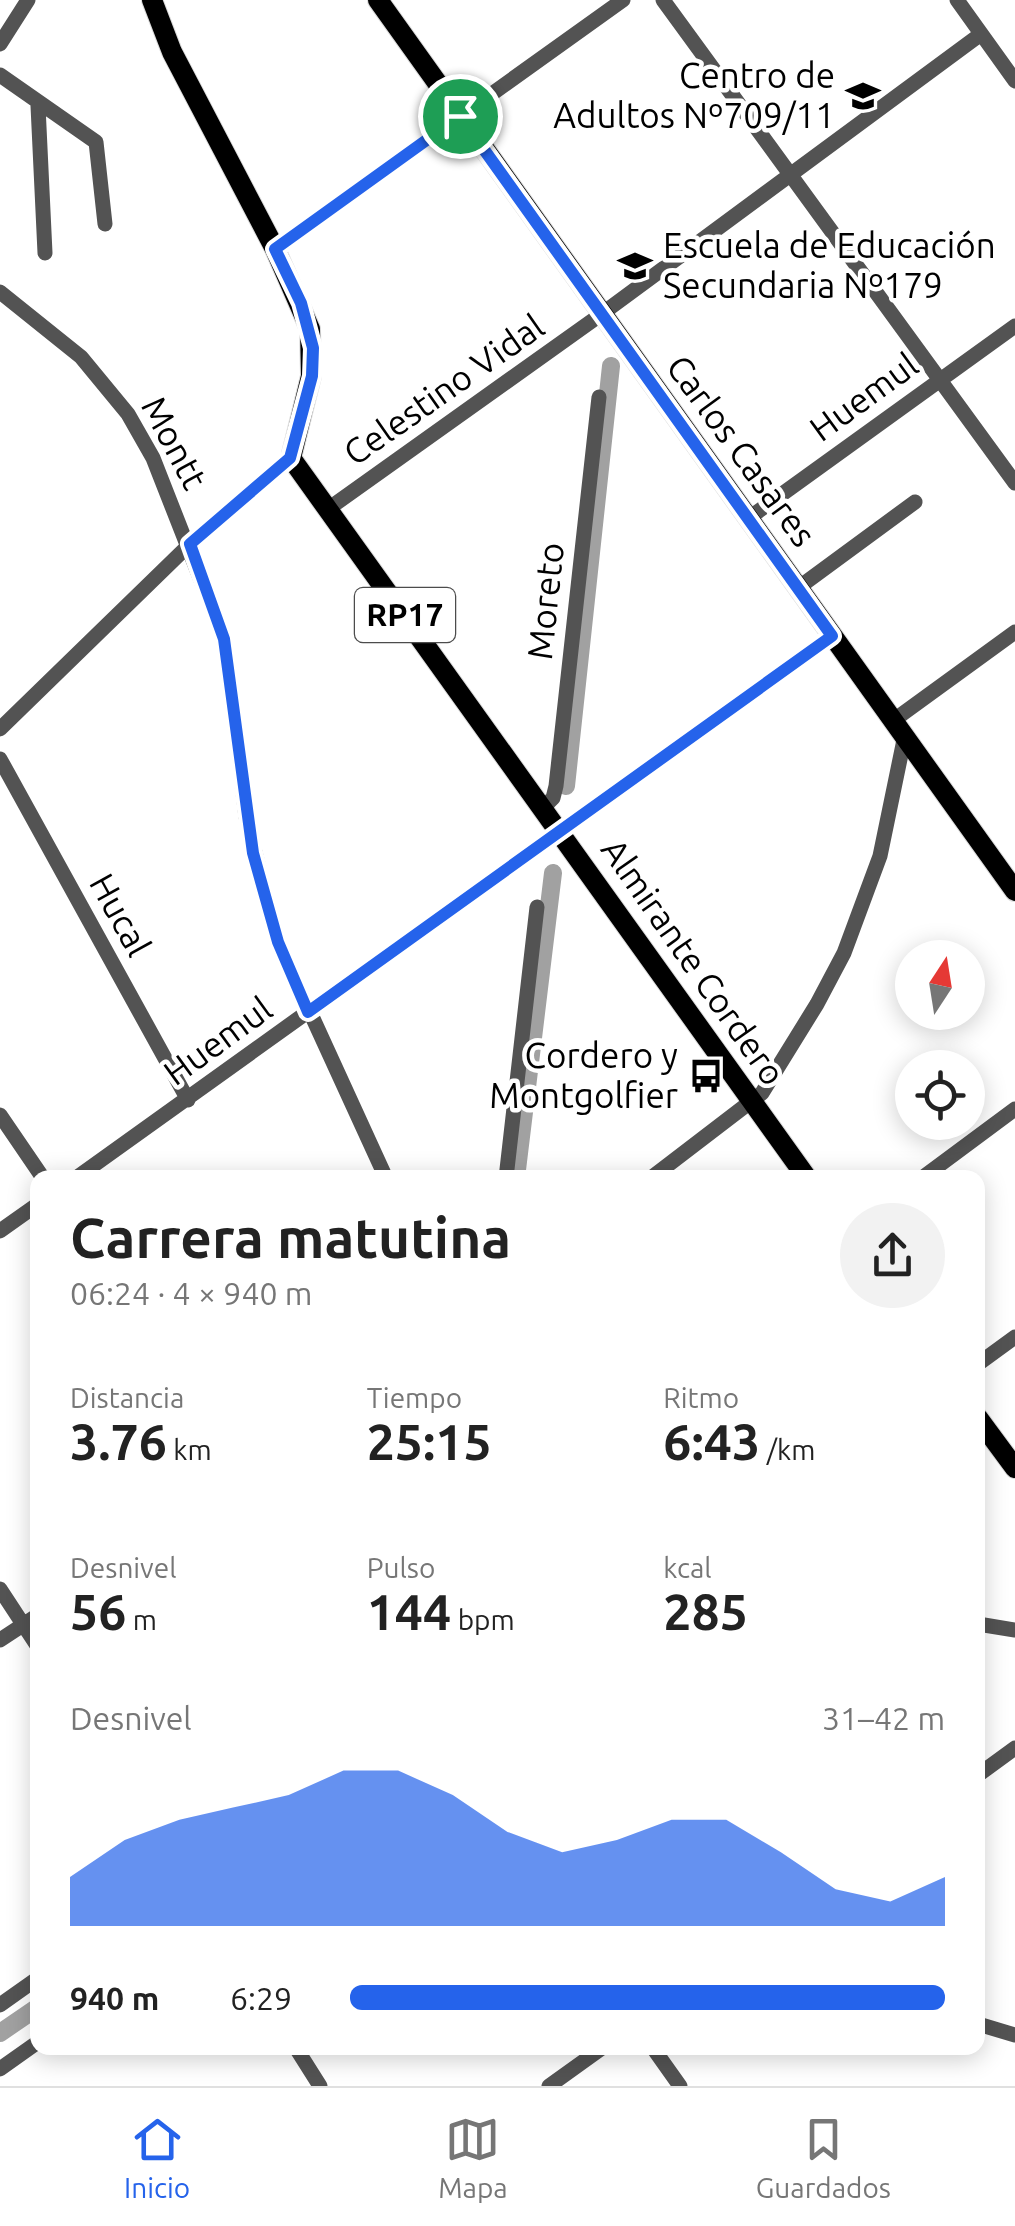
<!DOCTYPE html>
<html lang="es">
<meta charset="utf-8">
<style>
:root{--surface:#fff;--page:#f2f2f2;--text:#222;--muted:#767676;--line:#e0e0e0;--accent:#2563eb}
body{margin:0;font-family:Ubuntu,sans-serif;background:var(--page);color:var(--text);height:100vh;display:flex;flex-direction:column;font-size:38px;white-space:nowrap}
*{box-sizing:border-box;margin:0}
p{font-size:32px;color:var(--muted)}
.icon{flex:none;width:55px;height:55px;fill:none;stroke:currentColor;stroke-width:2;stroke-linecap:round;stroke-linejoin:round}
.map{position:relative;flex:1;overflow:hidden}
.drawer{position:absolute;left:30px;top:1170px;width:955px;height:885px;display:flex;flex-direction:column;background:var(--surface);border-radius:20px;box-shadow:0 5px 25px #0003}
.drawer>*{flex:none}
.needle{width:65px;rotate:12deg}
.tools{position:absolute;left:895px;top:940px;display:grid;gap:20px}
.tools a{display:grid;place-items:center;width:90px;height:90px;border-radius:50%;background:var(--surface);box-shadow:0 5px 25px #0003;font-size:50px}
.pin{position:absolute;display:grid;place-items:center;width:85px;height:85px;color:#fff;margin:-42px;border:5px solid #fff;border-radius:50%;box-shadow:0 2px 10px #0007}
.round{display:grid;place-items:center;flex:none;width:105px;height:105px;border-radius:52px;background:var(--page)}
.head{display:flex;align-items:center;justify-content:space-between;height:170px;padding:0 40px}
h1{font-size:55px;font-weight:600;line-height:75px}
.stats{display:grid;grid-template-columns:repeat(3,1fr);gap:15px;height:170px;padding:10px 40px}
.stats div{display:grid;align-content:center}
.stats b{font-size:50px;font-weight:600}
.stats small{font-size:28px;font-weight:400}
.stats p{font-size:28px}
.chart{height:280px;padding:20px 40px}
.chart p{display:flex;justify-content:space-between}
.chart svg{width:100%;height:180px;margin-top:10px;fill:var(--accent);opacity:.7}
ul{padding:0 40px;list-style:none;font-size:32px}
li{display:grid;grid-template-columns:160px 120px 1fr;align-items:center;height:75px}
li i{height:25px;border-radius:12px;background:var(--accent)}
.tab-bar{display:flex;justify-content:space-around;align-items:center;height:140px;border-top:2px solid var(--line);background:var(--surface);font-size:28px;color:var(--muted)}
.tab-bar a{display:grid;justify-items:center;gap:5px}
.tab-bar .on{color:var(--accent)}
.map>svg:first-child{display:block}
</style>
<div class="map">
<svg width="1015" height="2086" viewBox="0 0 1015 2086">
<rect width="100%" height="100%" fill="#fff"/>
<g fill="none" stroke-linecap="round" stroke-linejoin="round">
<path stroke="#a1a1a1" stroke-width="18" d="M566,786L611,366
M516,1178L553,873
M0,2033L38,2007"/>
<g stroke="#dbdbdb" stroke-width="22">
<path id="major" d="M152,0L172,52L275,249L310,329L311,376L291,458L807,1178
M378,0L1015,891
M978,1418L1015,1468"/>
</g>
<path stroke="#535353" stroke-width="15" d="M663,0L1015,483
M957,0L1015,81
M0,44L28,0
M0,75L96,142L105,224
M38,106L45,253
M275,249L623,0
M0,292L81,357L128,414L153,458L224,639L246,817L278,942L386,1178
M328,509L603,313L981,34
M749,518L1015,326
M798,588L915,502
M894,720L1015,632
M0,729L190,544L291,458
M0,759L188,1100
M544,807L553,798L556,786L599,397
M0,1115L43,1178
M76,1178L832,636
M506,1178L537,907
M651,1178L762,1093L817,1004L844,953L880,856L905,735
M922,1178L1015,1109
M0,1231L38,1204
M978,1364L1015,1337
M0,1589L38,1647
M978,1624L1015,1630
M0,1640L38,1615
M978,1775L1015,1748
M0,2005L38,1978
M978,2024L1015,2035
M296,2048L320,2086
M653,2048L680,2086
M0,2069L38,2042
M549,2086L602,2048"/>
<use href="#major" stroke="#000" stroke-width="20"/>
</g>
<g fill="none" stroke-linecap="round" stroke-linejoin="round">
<g stroke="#fff" stroke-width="20">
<path id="route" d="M460,116L832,636L308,1012L278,942L253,853L224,639L190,544L290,458L312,376L313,348L301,303L275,249Z"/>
</g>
<use href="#route" stroke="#2563eb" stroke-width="12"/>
</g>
<defs>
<g id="school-bare" transform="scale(2.7)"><path d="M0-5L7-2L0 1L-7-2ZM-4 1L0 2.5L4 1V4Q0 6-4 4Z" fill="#000" stroke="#fff" stroke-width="2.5" paint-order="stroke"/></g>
<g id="bus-bare" transform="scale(2.7)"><path d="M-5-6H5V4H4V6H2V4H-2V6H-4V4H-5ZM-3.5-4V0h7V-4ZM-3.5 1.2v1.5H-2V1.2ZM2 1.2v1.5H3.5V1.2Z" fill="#000" stroke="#fff" stroke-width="2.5" paint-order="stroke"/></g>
</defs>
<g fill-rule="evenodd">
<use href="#school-bare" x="863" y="96"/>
<use href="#school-bare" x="635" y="266"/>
<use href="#bus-bare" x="706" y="1076"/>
</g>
<g text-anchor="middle" stroke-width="9" stroke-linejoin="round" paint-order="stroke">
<rect fill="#fff" stroke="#4c4c4c" stroke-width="2.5" x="355" y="588" width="100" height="54" rx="8"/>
<g font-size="32" font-weight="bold" fill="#000">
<text x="405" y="626">RP17</text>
</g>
<g font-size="35" fill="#000" stroke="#fff" text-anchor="end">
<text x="835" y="88">Centro de<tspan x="835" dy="40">Adultos Nº709/11</tspan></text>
<text x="663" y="258" text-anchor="start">Escuela de Educación<tspan x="663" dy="40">Secundaria Nº179</tspan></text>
<text x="678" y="1068">Cordero y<tspan x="678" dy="40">Montgolfier</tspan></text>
</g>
<g font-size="35" fill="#000" stroke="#fff">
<text transform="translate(444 390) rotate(-35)" y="12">Celestino Vidal</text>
<text transform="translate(864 397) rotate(-36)" y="12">Huemul</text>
<text transform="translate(174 443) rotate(62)" y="12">Montt</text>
<text transform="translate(741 451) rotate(54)" y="12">Carlos Casares</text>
<text transform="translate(546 601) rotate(-84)" y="12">Moreto</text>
<text transform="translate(120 915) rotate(61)" y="12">Hucal</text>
<text transform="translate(693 962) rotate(55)" y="12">Almirante Cordero</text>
<text transform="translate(218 1041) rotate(-36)" y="12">Huemul</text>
</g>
</g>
</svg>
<div class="tools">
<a><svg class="needle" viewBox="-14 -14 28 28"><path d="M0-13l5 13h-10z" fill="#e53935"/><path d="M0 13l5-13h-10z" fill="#767676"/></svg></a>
<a><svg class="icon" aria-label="locate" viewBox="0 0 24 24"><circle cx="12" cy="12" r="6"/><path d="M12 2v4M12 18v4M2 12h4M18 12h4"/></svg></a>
</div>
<div class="pin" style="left:460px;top:116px;background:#1e9e55"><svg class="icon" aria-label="arrive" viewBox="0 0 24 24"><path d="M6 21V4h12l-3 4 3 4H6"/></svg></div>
<section class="drawer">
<div class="head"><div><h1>Carrera matutina</h1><p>06:24 · 4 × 940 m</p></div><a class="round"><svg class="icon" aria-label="share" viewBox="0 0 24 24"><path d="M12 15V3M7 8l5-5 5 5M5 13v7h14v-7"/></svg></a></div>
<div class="stats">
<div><p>Distancia</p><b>3.76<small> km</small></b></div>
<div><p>Tiempo</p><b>25:15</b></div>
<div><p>Ritmo</p><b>6:43<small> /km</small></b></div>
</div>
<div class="stats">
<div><p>Desnivel</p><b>56<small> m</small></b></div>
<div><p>Pulso</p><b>144<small> bpm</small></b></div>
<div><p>kcal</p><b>285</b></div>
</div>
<div class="chart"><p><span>Desnivel</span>31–42 m</p>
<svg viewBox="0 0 160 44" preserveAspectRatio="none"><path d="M0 44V32L10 23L20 18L30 15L40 12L50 6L60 6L70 12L80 21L90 26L100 23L110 18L120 18L130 26L140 35L150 38L160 32V44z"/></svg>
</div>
<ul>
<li><b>940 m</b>6:29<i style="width:100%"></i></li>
</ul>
</section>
</div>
<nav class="tab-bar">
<a class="on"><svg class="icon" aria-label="home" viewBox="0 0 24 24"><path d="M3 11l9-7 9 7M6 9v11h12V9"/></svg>Inicio</a>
<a><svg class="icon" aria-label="map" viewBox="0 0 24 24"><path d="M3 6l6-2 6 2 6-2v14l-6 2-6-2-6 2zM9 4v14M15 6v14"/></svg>Mapa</a>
<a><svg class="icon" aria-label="saved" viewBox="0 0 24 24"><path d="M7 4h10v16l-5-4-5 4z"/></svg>Guardados</a>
</nav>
